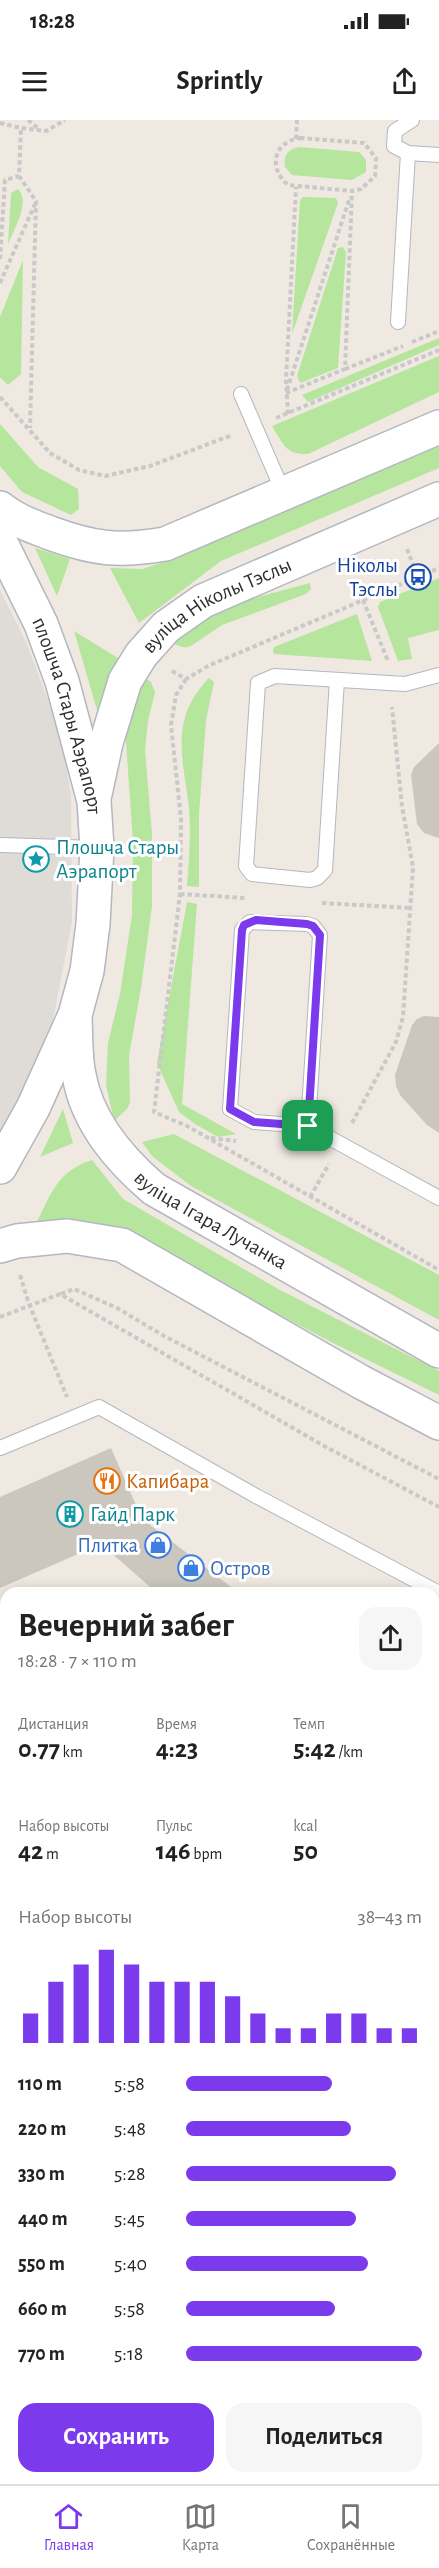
<!DOCTYPE html>
<html lang="ru">
<meta charset="utf-8">
<style>
:root{--surface:#fff;--page:#f6f6f6;--text:#222;--muted:#767676;--line:#e0e0e0;--accent:#7c3aed}
body{margin:0;font-family:"Alegreya Sans",sans-serif;background:var(--page);color:var(--text);height:100vh;display:flex;flex-direction:column;font-size:22px;white-space:nowrap}
*{box-sizing:border-box;margin:0}
p{font-size:20px;color:var(--muted)}
.icon{flex:none;width:33px;height:33px;fill:none;stroke:currentColor;stroke-width:2;stroke-linecap:round;stroke-linejoin:round}
.map{position:relative;flex:1;overflow:hidden}
.side{position:absolute;left:0px;top:1467px;width:440px;height:897px;display:flex;flex-direction:column;background:var(--surface);border-radius:18px 18px 0 0;box-shadow:0 3px 15px #0003}
.side>*{flex:none}
.pin{position:absolute;display:grid;place-items:center;width:51px;height:51px;color:#fff;margin:-26px;border-radius:12px;box-shadow:0 3px 9px #0006}
.round{display:grid;place-items:center;flex:none;width:63px;height:63px;border-radius:18px;background:var(--page)}
.summary{display:flex;align-items:center;justify-content:space-between;height:102px;padding:0 18px}
h1{font-size:33px;font-weight:600;line-height:45px}
.figures{display:grid;grid-template-columns:repeat(3,1fr);gap:9px;height:102px;padding:6px 18px}
.figures div{display:grid;align-content:center}
.figures b{font-size:26px;font-weight:600}
.figures small{font-size:16px;font-weight:400}
.figures p{font-size:16px}
.chart{height:168px;padding:12px 18px}
.chart p{display:flex;justify-content:space-between}
.chart svg{width:100%;height:108px;margin-top:6px;stroke:var(--accent);stroke-width:6}
.button{display:flex;gap:12px;margin-top:auto;padding:12px 18px}
.button a{flex:1;height:69px;border-radius:18px;background:var(--accent);color:#fff;font-size:24px;font-weight:600;line-height:69px;text-align:center}
.button a+a{background:var(--page);color:var(--text)}
ul{padding:0 18px;list-style:none;font-size:20px}
li{display:grid;grid-template-columns:96px 72px 1fr;align-items:center;height:45px}
li i{height:15px;border-radius:8px;background:var(--accent)}
.status{display:flex;justify-content:space-between;align-items:center;height:42px;padding:0 30px;background:var(--surface);direction:ltr}
.status svg{height:16px;fill:currentColor}
header{display:flex;justify-content:space-between;align-items:center;height:78px;padding:0 18px;background:var(--surface);font-size:27px;font-weight:600}
.tab-bar{display:flex;justify-content:space-around;align-items:center;height:84px;border-top:2px solid var(--line);background:var(--surface);font-size:16px;color:var(--muted)}
.tab-bar a{display:grid;justify-items:center;gap:3px}
.tab-bar .active{color:var(--accent)}
.map>svg:first-child{display:block}
</style>
<div class="status"><b>18:28</b><svg viewBox="0 0 49 12"><path d="M0 12V9h3v3zM5 12V6h3v6zM10 12V3h3v9zM15 12V0h3v12zM26 1h20v11H26zM47 4h2v5h-2z"/></svg></div>
<header><svg class="icon" aria-label="menu" viewBox="0 0 24 24"><path d="M4 6h16M4 12h16M4 18h16"/></svg>Sprintly<svg class="icon" aria-label="share" viewBox="0 0 24 24"><path d="M12 15V3M7 8l5-5 5 5M5 13v7h14v-7"/></svg></header>
<div class="map">
<svg width="439" height="2364" viewBox="0 0 439 2364">
<rect width="100%" height="100%" fill="#efe9e1"/>
<path fill="#b6e59e" d="M299,27L359,32L366,40V52L352,60L292,55L285,47C283,36 288,29 299,27Z
M18,69C31,82 14,109 8,124L11,73Z
M303,77L336,78L338,83L292,214L300,80Z
M343,127L346,132L338,248L300,263L297,256L338,128Z
M23,140L21,254L8,265L0,257V197Z
M439,218V225L308,282L302,275Z
M439,236V272L308,334C285,335 283,323 272,306Z
M0,304L38,347L78,369L79,389L71,395L22,372L0,346Z
M439,326V348L221,441L139,503L110,448L142,449L179,437Z
M35,428L70,439L57,476Z
M439,458V510L408,518L412,539L398,541L378,487L380,482Z
M310,463L311,469L306,474L222,505L191,526C183,529 176,526 170,520L210,490Z
M357,494L372,541L274,534L273,531L274,527Z
M74,511L118,538L97,590Z
M142,556L151,562L155,572L148,601L145,630L152,714V786L141,868L129,936L130,982L127,989L114,1001L106,965L108,923L120,874L132,795L133,722L125,608Z
M209,558L214,562L206,600L199,694V767L187,766C189,741 191,714 189,688C183,637 169,599 209,558Z
M187,782L197,784L182,984L236,1014L218,1017L195,1004L179,992L157,943Z
M63,989L73,1023L40,1037Z
M174,1014L439,1155V1200L191,1066L152,1036L142,1022Z
M92,1040L123,1079L280,1170L439,1251V1275L333,1223L169,1137L36,1104C51,1074 57,1051 92,1040Z"/>
<path fill="#dfdcd8" d="M0,470L27,524L61,616L71,676L72,802L43,951L0,1027Z"/>
<path fill="#cbc7bf" d="M439,623V718L424,713L417,704L411,655L414,647Z
M424,896L439,897V1013L427,1005L400,975L396,966L395,955L412,905L417,899Z
M111,1328L136,1385L149,1404L239,1473H157L101,1424L0,1468V1377Z
M1,1495L6,1515V1686L3,1687L0,1679Z
M434,1571L439,1574V1607L434,1616Z"/>
<g fill="none" stroke-linecap="round" stroke-linejoin="round">
<g stroke="#b4b7c1" stroke-width="16">
<path id="lane" d="M412,0L395,11L394,26L408,33L439,35
M398,202L408,33
M241,274L284,374
M337,560L325,750L317,758L310,760L252,754L246,746L258,563L275,556L405,564L439,555
M0,725L97,728
M308,1006L320,815L313,806L307,804L250,802L242,810L230,989L254,1002L308,1006L439,1078
M0,1328L99,1287L256,1376L439,1473
M434,1697L439,1688
M0,1762L6,1770
M434,1902L439,1895
M434,1948L439,1950
M0,2066L6,2063"/>
</g>
<g stroke="#b4b7c1" stroke-width="36">
<g id="secondary">
<path d="M0,388C16,401 32,406 50,413C94,429 118,432 165,424L439,307"/>
<path id="s1" d="M0,421L41,504L62,561L94,681L97,728L93,804L87,851L75,895L33,988L0,1047"/>
<path id="s2" d="M95,674L106,623L125,561L141,535L166,507L203,481L439,379"/>
<path id="s3" d="M75,899C76,917 75,937 79,955C87,1002 119,1039 154,1069L439,1231"/>
<path d="M0,1126L17,1121L67,1116L122,1125L361,1262L439,1303"/>
</g>
</g>
<path stroke="#c9c9c9" stroke-width="4" stroke-dasharray="4.5 3" stroke-linecap="butt" d="M28,0L39,9
M0,3L21,8
M300,18L364,23L376,38L375,56L361,69L352,71L288,65C268,48 273,22 300,18Z
M296,19L297,0
M19,56L36,81L30,308
M0,139L5,60L19,56L21,8L46,11L65,0
M0,163L35,84
M412,222L439,211
M345,249L403,226
M287,270L350,77
M286,273L345,249L352,71
M0,277L50,333L79,350L105,356L150,346L232,315
M288,294L286,260L296,67
M276,298L439,230
M407,429L418,457
M363,480L388,541
M172,551L186,559L208,546L439,448
M186,559L176,575L171,605L181,699L180,774L154,992L187,1006L439,1150
M180,774L245,778
M322,783L411,788
M352,1003L396,922L403,897L413,747L402,686L392,587
M211,1018L236,1021
M310,1077L329,1044
M20,1155L29,1184L67,1277
M61,1174L74,1169L117,1188L164,1216L439,1359
M0,1197L60,1174L326,1327L439,1387"/>
<use href="#lane" stroke="#fff" stroke-width="14"/>
<use href="#secondary" stroke="#fff" stroke-width="33"/>
</g>
<g fill="none" stroke-linecap="round" stroke-linejoin="round">
<g stroke="#fff" stroke-width="12">
<path id="route" d="M256,800L307,804L313,806L320,815L308,1006L254,1002L230,989L242,810L244,805Z"/>
</g>
<use href="#route" stroke="#7c3aed" stroke-width="8"/>
</g>
<defs>
<g id="bus-ring" transform="scale(1.35)"><circle r="9.5" fill="#fff" stroke="#1a4fb4" stroke-width="1.5"/><path d="M-5-6H5V4H4V6H2V4H-2V6H-4V4H-5ZM-3.5-4V0h7V-4ZM-3.5 1.2v1.5H-2V1.2ZM2 1.2v1.5H3.5V1.2Z" fill="#1a4fb4"/></g>
<g id="sight-ring" transform="scale(1.35)"><circle r="9.5" fill="#fff" stroke="#0f9aa8" stroke-width="1.5"/><path d="M0-6L1.8-2.2L6-1.7L2.9 1.2L3.7 5.4L0 3.3L-3.7 5.4L-2.9 1.2L-6-1.7L-1.8-2.2Z" fill="#0f9aa8"/></g>
<g id="restaurant-ring" transform="scale(1.35)"><circle r="9.5" fill="#fff" stroke="#e8710a" stroke-width="1.5"/><path d="M-5-6h1v4h1v-4h1v4h1v-4h1v5L-1.5 .5V6h-2V.5L-5-1ZM5-6V6H3V1.5H1.5Q1.5-4 5-6Z" fill="#e8710a"/></g>
<g id="building-ring" transform="scale(1.35)"><circle r="9.5" fill="#fff" stroke="#0f9aa8" stroke-width="1.5"/><path d="M-4-6H4V6H1V3H-1V6H-4ZM-2.5-4.3h1.7v1.8h-1.7ZM.8-4.3h1.7v1.8H.8ZM-2.5-1h1.7V.8h-1.7ZM.8-1h1.7V.8H.8Z" fill="#0f9aa8"/></g>
<g id="shop-ring" transform="scale(1.35)"><circle r="9.5" fill="#fff" stroke="#3f7fe0" stroke-width="1.5"/><path d="M-5-2.5h2.3a2.7 3.5 0 0 1 5.4 0H5L5.5 6h-11ZM-1.5-2.5h3a1.5 2.3 0 0 0-3 0Z" fill="#3f7fe0"/></g>
</defs>
<g fill-rule="evenodd">
<use href="#bus-ring" x="418" y="457"/>
<use href="#sight-ring" x="36" y="739"/>
<use href="#restaurant-ring" x="107" y="1361"/>
<use href="#building-ring" x="70" y="1394"/>
<use href="#shop-ring" x="158" y="1425"/>
<use href="#shop-ring" x="191" y="1448"/>
</g>
<g text-anchor="middle" stroke-width="6" stroke-linejoin="round" paint-order="stroke">
<g font-size="21" fill="#164399" stroke="#fff" text-anchor="end">
<text x="398" y="452">Ніколы<tspan x="398" dy="24">Тэслы</tspan></text>
</g>
<g font-size="21" fill="#2e2e2e" stroke="#fff">
<text dy="7" stroke="none"><textPath href="#s2" startOffset="240">вуліца Ніколы Тэслы</textPath></text>
<text dy="7" stroke="none"><textPath href="#s1" startOffset="188">плошча Стары Аэрапорт</textPath></text>
<text dy="7" stroke="none"><textPath href="#s3" startOffset="260">вуліца Ігара Лучанка</textPath></text>
</g>
<g font-size="21" fill="#0d838f" stroke="#fff" text-anchor="start">
<text x="56" y="734">Плошча Стары<tspan x="56" dy="24">Аэрапорт</tspan></text>
<text x="90" y="1401">Гайд Парк</text>
</g>
<g font-size="21" fill="#c56008" stroke="#fff" text-anchor="start">
<text x="126" y="1368">Капибара</text>
</g>
<g font-size="21" fill="#366cbe" stroke="#fff" text-anchor="end">
<text x="138" y="1432">Плитка</text>
<text x="210" y="1455" text-anchor="start">Остров</text>
</g>
</g>
</svg>
<div class="pin" style="left:308px;top:1006px;background:#1e9e55"><svg class="icon" aria-label="arrive" viewBox="0 0 24 24"><path d="M6 21V4h12l-3 4 3 4H6"/></svg></div>
<section class="side">
<div class="summary"><div><h1>Вечерний забег</h1><p>18:28 · 7 × 110 m</p></div><a class="round"><svg class="icon" aria-label="share" viewBox="0 0 24 24"><path d="M12 15V3M7 8l5-5 5 5M5 13v7h14v-7"/></svg></a></div>
<div class="figures">
<div><p>Дистанция</p><b>0.77<small> km</small></b></div>
<div><p>Время</p><b>4:23</b></div>
<div><p>Темп</p><b>5:42<small> /km</small></b></div>
</div>
<div class="figures">
<div><p>Набор высоты</p><b>42<small> m</small></b></div>
<div><p>Пульс</p><b>146<small> bpm</small></b></div>
<div><p>kcal</p><b>50</b></div>
</div>
<div class="chart"><p><span>Набор высоты</span>38–43 m</p>
<svg viewBox="0 0 160 44" preserveAspectRatio="none"><path d="M5 44V32M15 44V19M25 44V12M35 44V6M45 44V12M55 44V19M65 44V19M75 44V19M85 44V25M95 44V32M105 44V38M115 44V38M125 44V32M135 44V32M145 44V38M155 44V38"/></svg>
</div>
<ul>
<li><b>110 m</b>5:58<i style="width:62%"></i></li>
<li><b>220 m</b>5:48<i style="width:70%"></i></li>
<li><b>330 m</b>5:28<i style="width:89%"></i></li>
<li><b>440 m</b>5:45<i style="width:72%"></i></li>
<li><b>550 m</b>5:40<i style="width:77%"></i></li>
<li><b>660 m</b>5:58<i style="width:63%"></i></li>
<li><b>770 m</b>5:18<i style="width:100%"></i></li>
</ul>
<div class="button"><a>Сохранить</a><a>Поделиться</a></div>
</section>
</div>
<nav class="tab-bar">
<a class="active"><svg class="icon" aria-label="home" viewBox="0 0 24 24"><path d="M3 11l9-7 9 7M6 9v11h12V9"/></svg>Главная</a>
<a><svg class="icon" aria-label="map" viewBox="0 0 24 24"><path d="M3 6l6-2 6 2 6-2v14l-6 2-6-2-6 2zM9 4v14M15 6v14"/></svg>Карта</a>
<a><svg class="icon" aria-label="saved" viewBox="0 0 24 24"><path d="M7 4h10v16l-5-4-5 4z"/></svg>Сохранённые</a>
</nav>
